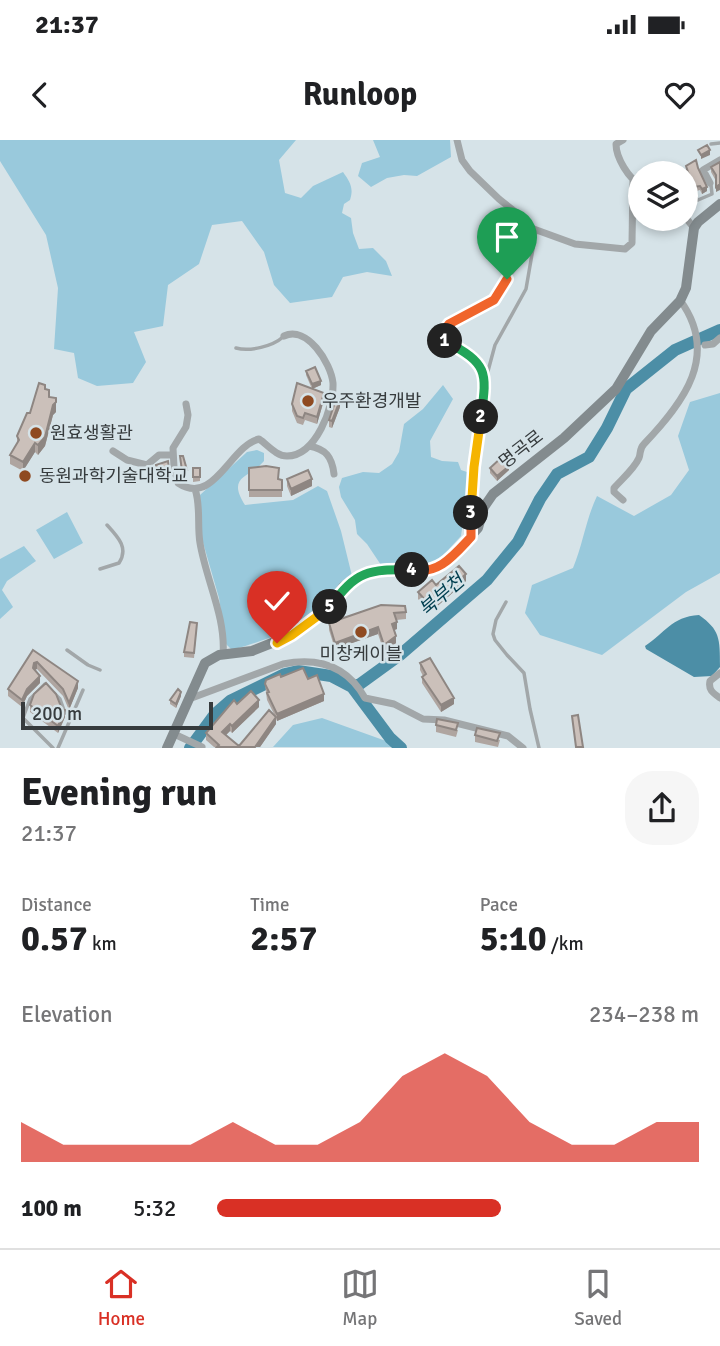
<!DOCTYPE html>
<meta charset="utf-8">
<style>
:root{--surface:#fff;--page:#f6f6f6;--text:#202124;--muted:#757577;--line:#e0e0e0;--accent:#d93025}
body{margin:0;font-family:Signika,"Noto Sans KR",sans-serif;background:var(--page);color:var(--text);height:100vh;display:flex;flex-direction:column;font-size:26px;white-space:nowrap}
*{box-sizing:border-box;margin:0}
p{font-size:23px;color:var(--muted)}
.icon{flex:none;width:38px;height:38px;fill:none;stroke:currentColor;stroke-width:2;stroke-linecap:round;stroke-linejoin:round}
.map{position:relative;height:608px;overflow:hidden}
.details{display:flex;flex-direction:column;background:var(--surface);flex:1}
.details>*{flex:none}
.controls{position:absolute;left:628px;top:21px;display:grid;gap:14px}
.controls a{display:grid;place-items:center;width:70px;height:70px;border-radius:50%;background:var(--surface);box-shadow:0 4px 10px #0003;font-size:35px}
.scale{position:absolute;left:21px;bottom:18px;width:192px;box-sizing:border-box;padding-left:7px;border:4px solid #363b3d;border-top:0;font-size:19px;line-height:24px;white-space:nowrap;color:#363b3d;-webkit-text-stroke:5px #d6e3e8;paint-order:stroke}
.pin{position:absolute;display:grid;place-items:center;width:60px;height:60px;color:#fff;margin:-72px -30px;border-radius:50% 50% 50% 0;rotate:-45deg;box-shadow:0 0 7px #0007}
.pin .icon{rotate:45deg}
.km{position:absolute;width:35px;height:35px;margin:-18px;border-radius:50%;background:#222;color:#fff;font-size:19px;line-height:35px;text-align:center}
.round{display:grid;place-items:center;flex:none;width:74px;height:74px;border-radius:28px;background:var(--page)}
.overview{display:flex;align-items:center;justify-content:space-between;height:119px;padding:0 21px}
h1{font-size:38px;font-weight:700;line-height:52px}
.figures{display:grid;grid-template-columns:repeat(3,1fr);gap:10px;height:119px;padding:7px 21px}
.figures div{display:grid;align-content:center}
.figures b{font-size:35px;font-weight:700}
.figures small{font-size:19px;font-weight:400}
.figures p{font-size:19px}
.chart{height:196px;padding:14px 21px}
.chart p{display:flex;justify-content:space-between}
.chart svg{width:100%;height:126px;margin-top:7px;fill:var(--accent);opacity:.7}
ul{padding:0 21px;list-style:none;font-size:23px}
li{display:grid;grid-template-columns:112px 84px 1fr;align-items:center;height:52px}
li i{height:18px;border-radius:9px;background:var(--accent)}
.status{display:flex;justify-content:space-between;align-items:center;height:49px;padding:0 35px;background:var(--surface);direction:ltr}
.status svg{height:19px;fill:currentColor}
header{display:flex;justify-content:space-between;align-items:center;height:91px;padding:0 21px;background:var(--surface);font-size:32px;font-weight:700}
.tabs{display:flex;justify-content:space-around;align-items:center;height:98px;border-top:2px solid var(--line);background:var(--surface);font-size:19px;color:var(--muted)}
.tabs a{display:grid;justify-items:center;gap:4px}
.tabs .on{color:var(--accent)}
.map>svg:first-child{display:block}
</style>
<div class="status"><b>21:37</b><svg viewBox="0 0 49 12"><path d="M0 12V9h3v3zM5 12V6h3v6zM10 12V3h3v9zM15 12V0h3v12zM26 1h20v11H26zM47 4h2v5h-2z"/></svg></div>
<header><svg class="icon" aria-label="back" viewBox="0 0 24 24"><path d="M15 5l-7 7 7 7"/></svg>Runloop<svg class="icon" aria-label="heart" viewBox="0 0 24 24"><path d="M12 20l-8-8c-3-5 5-10 8-4 3-6 11-1 8 4z"/></svg></header>
<div class="map">
<svg width="720" height="608" viewBox="0 0 720 608">
<rect width="100%" height="100%" fill="#d6e3e8"/>
<path fill="#99c9dc" d="M0,0H296L279,20L285,53L301,58L313,46L343,32C350,42 354,48 350,60L344,64L342,73L351,78L353,93L359,109L373,108L386,121L392,136L367,132L343,137L332,157L290,163L274,145L264,112L242,81L212,85L199,124L168,145L163,186L134,192L146,222L133,243L97,246L78,238L74,213L54,209L58,148L46,95L0,21Z
M373,0H450L451,17L417,36L404,35L387,38L371,47L358,36L362,23L380,17Z
M443,245L453,259L430,301L431,317L442,321L458,322L461,330L470,333L461,396L437,422L422,426L381,425L367,404L357,394L355,380L341,357L339,347L342,338L363,332L379,333L392,324L399,312L404,284L423,269Z
M720,253V433L686,452L602,515L540,495L525,473L532,445L573,428C583,404 586,379 597,356L634,376L671,355L689,330L678,296L690,262Z
M257,310L264,313V321C250,338 226,335 245,365L293,360L318,346L327,351L341,391L352,436C310,484 292,492 232,510L226,504L219,458L202,399L200,355L247,312Z
M67,372L83,403L54,419L36,390Z
M24,406L36,421L7,441L2,450L13,467L0,479V419Z
M322,578L386,601L397,607H273L293,585Z"/>
<path fill="#4c8ea6" d="M699,475C720,490 720,498 720,527L712,536L694,537L646,509L645,506C665,493 671,477 699,475Z"/>
<g fill="none" stroke-linecap="round" stroke-linejoin="round">
<path stroke="#4c8ea6" stroke-width="12" d="M352,547L360,544L400,515L487,440L518,402L540,359L557,334L589,317L607,288L626,249L675,210L720,190
M190,608L215,574L230,561L285,534L298,531L331,536L352,547L390,598L401,608"/>
<path stroke="#a2a7a9" stroke-width="3.5" d="M711,4L720,3
M686,59L694,56L698,60L712,54L711,45
M236,208C250,212 273,206 283,197
M486,238L474,219L444,200L443,192L449,184L494,160L507,139L527,114L532,97
M471,381L474,327L488,231L495,205L526,149L536,91
M100,429L119,423C129,408 118,397 107,385
M506,462L496,480L493,494L495,500L507,515L524,533L530,569L539,608
M67,510L88,525L100,530
M45,544L30,559L23,578L53,608
M54,553L60,559L65,573
M58,608L83,550"/>
<path stroke="#a2a7a9" stroke-width="7" d="M457,0L462,20L470,31L499,59L523,78L531,88L575,104L625,109L632,103L633,40
M623,0L616,4C616,18 629,39 640,44
M710,43L703,30L720,20
M686,78L694,88
M705,205L713,204L720,198
M186,264L188,275L186,287L173,308L174,327L178,343C214,367 230,306 259,299C268,305 276,316 287,316C316,316 334,267 333,243C331,223 307,185 284,196
M309,306C326,309 332,317 334,334
M113,311L127,320L147,325L159,315H173
M195,349C201,366 197,386 200,403C206,440 226,477 223,515
M623,360L614,352V348C622,339 634,329 639,318C641,313 639,309 644,304C684,262 720,215 680,160
M471,396V381
M720,533L710,541C708,550 713,553 720,558
M189,559L283,524C319,517 347,526 365,558L394,564L423,579L444,580L508,596L523,608
M174,594L202,607"/>
<path stroke="#838b8e" stroke-width="10" d="M167,608L205,523L219,515L252,511L292,495L328,469L343,447L354,439L380,431L427,432L453,416L478,388L484,367L493,354L564,298L616,249L651,191L680,161L686,148L694,88L698,82L720,64"/>
</g>
<path fill="#afa5a0" d="M720,22L716,52V41L711,32V27Z
M686,26L698,28L707,51L702,54L700,50L693,52L686,30Z
M306,231L321,245L312,249L306,235Z
M45,249L56,272L53,275L45,306L38,315L35,312L23,331L10,324V315L17,303V296Z
M324,260L317,284L305,280L303,285L297,283L292,271V264Z
M340,267L332,288L329,287V280Z
M193,328H200V341L193,342Z
M249,328L279,339L282,340V357H249Z
M490,328L509,330L497,341L490,333Z
M287,339L312,346L291,356L287,346Z
M466,441L434,469L430,465L426,468L418,459V452L436,445Z
M406,472V479L396,480L397,489L394,490L396,503L384,512L378,494L335,509L329,490V483Z
M197,487L194,518L184,517V512Z
M33,510L78,548L69,570L63,556L37,529L35,530L40,543L27,556L22,567L8,556V549Z
M420,523L454,564L441,572L422,543V537L423,536L420,530Z
M281,537L308,539L324,561L277,581L276,579V584L260,607H214L206,600V593L237,564L259,567L232,593L230,591L226,595L239,606L275,576L267,560L265,544Z
M181,556L176,568L170,564V560Z
M30,565L65,577L58,593L30,572Z
M436,585L458,590L456,597L436,592Z
M475,595L500,600L498,607L475,602Z"/>
<path fill="#8e8682" d="M710,10V15L701,19V15Z
M720,44V50L716,52V47Z
M707,47V51L702,54V49Z
M321,241V245L312,249V244Z
M324,253V260L317,284V277Z
M340,260V267L332,288V281Z
M56,262V272L53,275L45,306L38,315V305L53,265Z
M35,303V312L23,331V322Z
M509,326V330L497,341V336Z
M169,330V335L157,337V333Z
M187,330V334L182,336V331Z
M312,339V346L291,356V349Z
M466,434V441L434,469V462Z
M430,458V465L426,468V461Z
M397,482V489L392,491V484Z
M378,487V494L335,509V503Z
M396,496V503L384,512V505Z
M37,522V529L34,530L33,535L34,523Z
M40,536V543L27,556L22,567V560L27,549Z
M78,541V548L69,570V563Z
M181,552V556L176,568V564Z
M324,554V561L277,581V574Z
M454,558V564L441,572V565Z
M259,560V567L232,593V586Z
M65,570V577L58,593V586Z
M276,577V584L260,607H255Z
M230,584V591L222,599V592Z"/>
<path fill="#cbc0ba" stroke="#8e8682" stroke-width="2" d="M707,5L710,10L701,15L698,10Z
M696,20L698,28L707,47L702,49L700,46L693,47L686,26Z
M720,22V44L716,47V35L711,27Z
M315,227L321,241L312,244L306,231Z
M39,243L45,245V249L49,250V257L56,258V262L53,265L45,297L38,305L35,303L23,322L10,315L19,300L17,296L27,273H30Z
M297,243L324,253L317,277L305,273L303,278L297,276L292,264Z
M336,259L340,260L332,281L329,280Z
M180,316H183L187,330L182,331Z
M501,318L509,326L497,336L490,328Z
M168,321L169,330L157,333L156,325Z
M266,326L279,328L278,339L282,340V350H249V328Z
M193,328H200V337H193Z
M308,330L312,339L291,349L287,339Z
M459,426L466,434L434,462L430,458L426,461L418,452L432,440L436,445Z
M381,465L405,466L406,472L394,473L397,482L392,484L396,496L384,505L378,487L335,503L329,483Z
M190,482L197,483L194,513L184,512Z
M33,510L78,541L69,563L63,549L37,522L34,523L33,528L40,536L27,549L22,560L8,549Z
M430,518L454,558L441,565L422,537L426,534L420,523Z
M303,528L308,539L317,535L324,554L277,574L267,553L269,552L265,544L266,540L280,534L281,537Z
M46,543L56,554L62,569L65,570L58,586L30,565L34,554Z
M178,549L181,552L176,564L170,560Z
M251,551L259,560L232,586L230,584L222,592L239,606L269,570L276,577L255,607H217L219,605L206,593L234,560L237,564Z
M578,575L583,607H576L572,576Z
M437,579L458,583L456,590L436,585Z
M477,588L500,593L497,601L475,595Z"/>
<g fill="none" stroke-linecap="round" stroke-linejoin="round">
<g stroke="#fff" stroke-width="14">
<path id="split-1" d="M445,201L443,192L449,184L494,160L507,139"/>
</g>
<g stroke="#fff" stroke-width="14">
<path id="split-2" d="M445,201C489,224 487,232 481,277"/>
</g>
<g stroke="#fff" stroke-width="14">
<path id="split-3" d="M471,373L474,327L481,277"/>
</g>
<g stroke="#fff" stroke-width="14">
<path id="split-4" d="M412,430C439,435 454,415 471,397V373"/>
</g>
<g stroke="#fff" stroke-width="14">
<path id="split-5" d="M330,467C356,431 368,429 412,430"/>
</g>
<g stroke="#fff" stroke-width="14">
<path id="split-6" d="M277,503L292,495L330,467"/>
</g>
<use href="#split-1" stroke="#f0652b" stroke-width="9"/>
<use href="#split-2" stroke="#22a559" stroke-width="9"/>
<use href="#split-3" stroke="#f5b400" stroke-width="9"/>
<use href="#split-4" stroke="#f0652b" stroke-width="9"/>
<use href="#split-5" stroke="#22a559" stroke-width="9"/>
<use href="#split-6" stroke="#f5b400" stroke-width="9"/>
</g>
<g fill="#8f4a21" stroke="#d6e3e8" stroke-width="2.5">
<circle cx="308" cy="261" r="7"/>
<circle cx="36" cy="293" r="7"/>
<circle cx="25" cy="336" r="7"/>
<circle cx="361" cy="492" r="7"/>
</g>
<g text-anchor="middle" stroke-width="5" stroke-linejoin="round" paint-order="stroke">
<g font-size="18" fill="#363b3d" stroke="#d6e3e8" text-anchor="start">
<text x="322" y="267">우주환경개발</text>
<text x="50" y="299">원효생활관</text>
<text x="39" y="342">동원과학기술대학교</text>
<text x="361" y="520" text-anchor="middle">미창케이블</text>
</g>
<g font-size="18" fill="#363b3d" stroke="#d6e3e8">
<text transform="translate(521 309) rotate(-38)" y="6">명곡로</text>
</g>
<g font-size="19" font-style="italic" fill="#003e4f" stroke="#d6e3e8">
<text transform="translate(441 455) rotate(-41)" y="7">북부천</text>
</g>
</g>
</svg>
<div class="controls">
<a><svg class="icon" aria-label="layers" viewBox="0 0 24 24"><path d="M12 4l9 5-9 5-9-5zM3 14l9 5 9-5"/></svg></a>
</div>
<div class="scale">200 m</div>
<div class="pin" style="left:507px;top:139px;background:#1e9e55"><svg class="icon" aria-label="arrive" viewBox="0 0 24 24"><path d="M6 21V4h12l-3 4 3 4H6"/></svg></div>
<div class="pin" style="left:277px;top:503px;background:#d93025"><svg class="icon" aria-label="check" viewBox="0 0 24 24"><path d="M5 12l5 5 9-10"/></svg></div>
<b class="km" style="left:445px;top:201px">1</b>
<b class="km" style="left:481px;top:277px">2</b>
<b class="km" style="left:471px;top:373px">3</b>
<b class="km" style="left:412px;top:430px">4</b>
<b class="km" style="left:330px;top:467px">5</b>
</div>
<section class="details">
<div class="overview"><div><h1>Evening run</h1><p>21:37</p></div><a class="round"><svg class="icon" aria-label="share" viewBox="0 0 24 24"><path d="M12 15V3M7 8l5-5 5 5M5 13v7h14v-7"/></svg></a></div>
<div class="figures">
<div><p>Distance</p><b>0.57<small> km</small></b></div>
<div><p>Time</p><b>2:57</b></div>
<div><p>Pace</p><b>5:10<small> /km</small></b></div>
</div>
<div class="chart"><p><span>Elevation</span>234–238 m</p>
<svg viewBox="0 0 160 44" preserveAspectRatio="none"><path d="M0 44V30L10 38L20 38L30 38L40 38L50 30L60 38L70 38L80 30L90 14L100 6L110 14L120 30L130 38L140 38L150 30L160 30V44z"/></svg>
</div>
<ul>
<li><b>100 m</b>5:32<i style="width:59%"></i></li>
</ul>
</section>
<nav class="tabs">
<a class="on"><svg class="icon" aria-label="home" viewBox="0 0 24 24"><path d="M3 11l9-7 9 7M6 9v11h12V9"/></svg>Home</a>
<a><svg class="icon" aria-label="map" viewBox="0 0 24 24"><path d="M3 6l6-2 6 2 6-2v14l-6 2-6-2-6 2zM9 4v14M15 6v14"/></svg>Map</a>
<a><svg class="icon" aria-label="saved" viewBox="0 0 24 24"><path d="M7 4h10v16l-5-4-5 4z"/></svg>Saved</a>
</nav>
